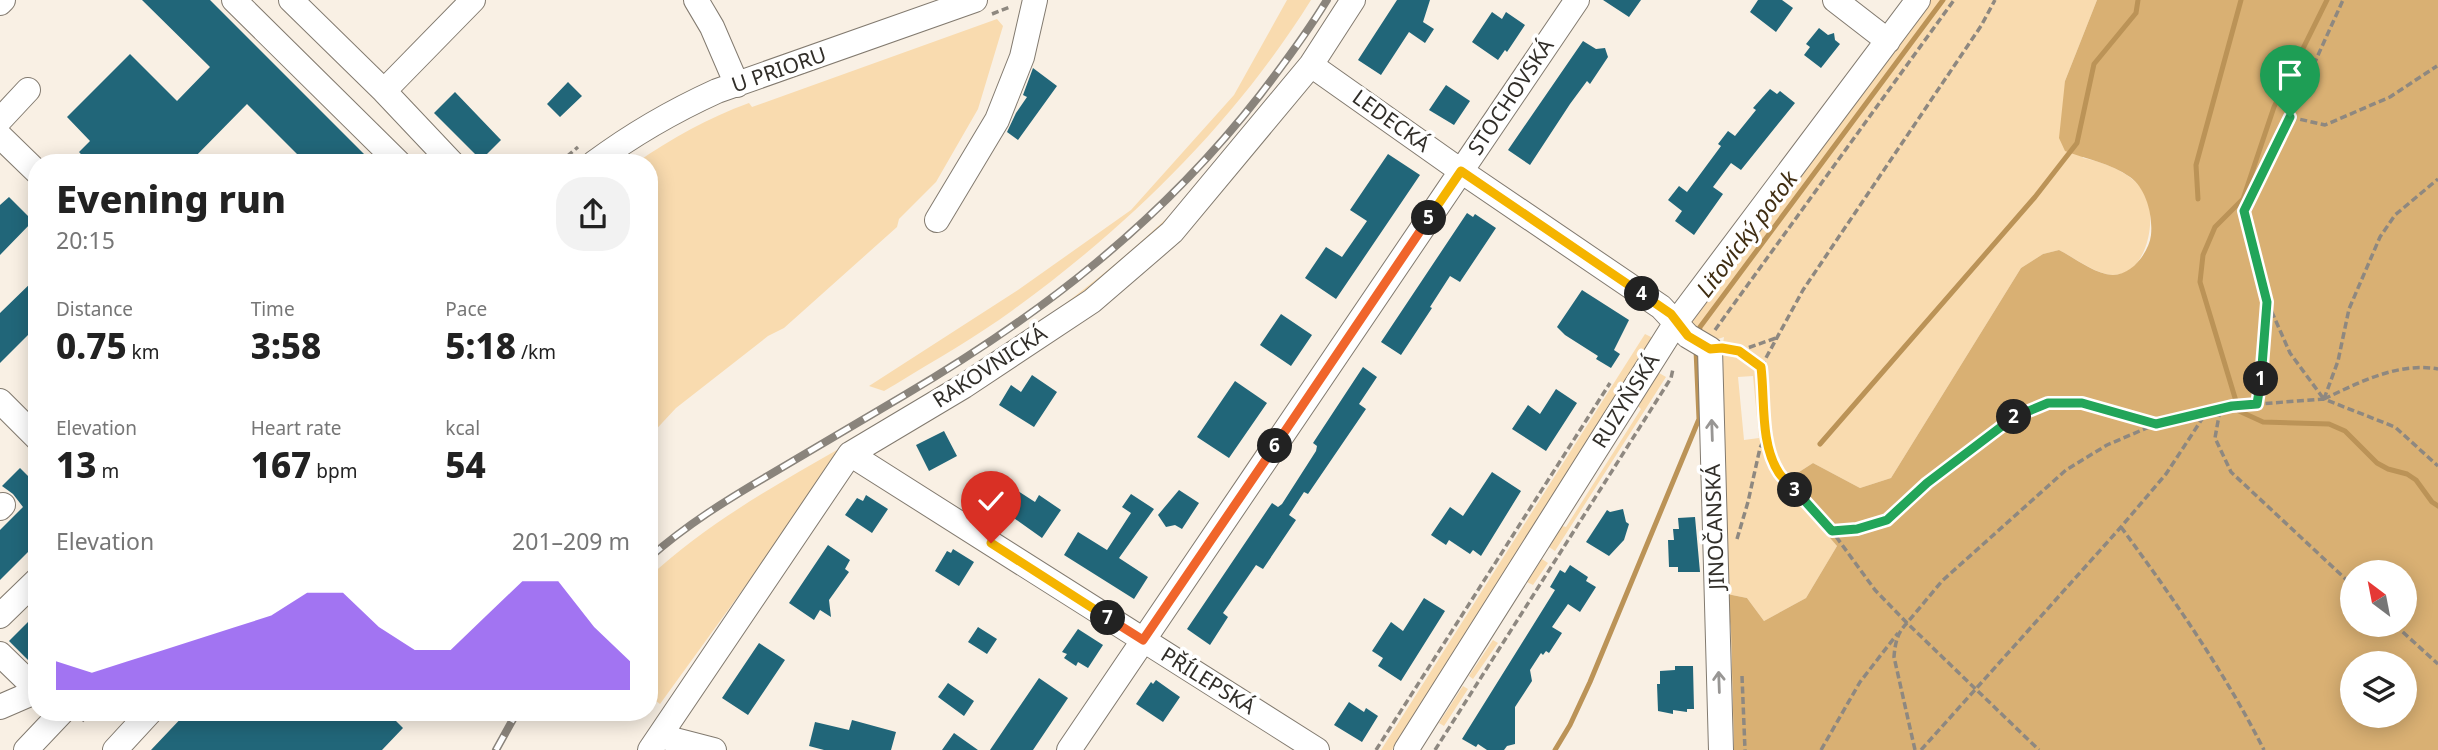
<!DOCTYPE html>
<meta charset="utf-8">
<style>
:root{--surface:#fff;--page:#f2f2f2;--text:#222;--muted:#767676;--accent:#7c3aed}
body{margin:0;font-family:"Noto Sans",sans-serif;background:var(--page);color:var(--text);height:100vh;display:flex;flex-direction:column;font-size:26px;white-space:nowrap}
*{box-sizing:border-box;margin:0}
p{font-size:23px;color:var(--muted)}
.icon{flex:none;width:38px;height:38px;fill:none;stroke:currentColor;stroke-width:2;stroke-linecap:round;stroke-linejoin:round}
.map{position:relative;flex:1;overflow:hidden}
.side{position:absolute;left:28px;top:154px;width:630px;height:567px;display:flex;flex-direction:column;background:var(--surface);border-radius:28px;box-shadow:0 4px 18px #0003}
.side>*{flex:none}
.needle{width:46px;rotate:328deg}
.buttons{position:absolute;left:2340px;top:560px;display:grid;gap:14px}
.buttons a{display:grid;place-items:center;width:77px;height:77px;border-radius:50%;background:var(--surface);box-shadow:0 4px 18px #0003;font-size:35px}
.pin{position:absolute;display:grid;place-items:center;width:60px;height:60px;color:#fff;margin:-72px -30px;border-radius:50% 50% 50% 0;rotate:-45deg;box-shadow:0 0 7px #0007}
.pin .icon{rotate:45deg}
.km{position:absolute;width:35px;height:35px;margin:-18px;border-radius:50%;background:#222;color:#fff;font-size:19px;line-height:35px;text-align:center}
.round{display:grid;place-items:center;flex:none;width:74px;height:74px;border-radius:28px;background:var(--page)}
.headline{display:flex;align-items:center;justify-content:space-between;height:119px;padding:0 28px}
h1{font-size:38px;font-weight:800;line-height:52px}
.stats{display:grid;grid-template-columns:repeat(3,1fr);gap:10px;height:119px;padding:7px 28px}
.stats div{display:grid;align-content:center}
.stats b{font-size:35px;font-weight:800}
.stats small{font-size:19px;font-weight:400}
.stats p{font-size:19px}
.chart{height:196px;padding:14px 28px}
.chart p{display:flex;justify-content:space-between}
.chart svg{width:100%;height:126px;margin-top:7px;fill:var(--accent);opacity:.7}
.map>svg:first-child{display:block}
</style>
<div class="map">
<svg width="2438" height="750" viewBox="0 0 2438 750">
<rect width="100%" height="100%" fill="#f9f0e4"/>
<path fill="#f9dbaf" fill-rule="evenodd" d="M1287,0H1311C1234,123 1130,225 1013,310C976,337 935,360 896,384L884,391L869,386L1018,290L1131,210L1234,95Z
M1342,0H1346L1307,61L1203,189L1166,228L1090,293L1041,327L841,454L660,704L649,696V577C726,506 822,461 911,407C1088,300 1236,180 1342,0Z
M1931,0H2097L2065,81L2083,158C2104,162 2136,174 2146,196C2157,220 2147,275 2113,275C2095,274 2075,258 2059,250L2043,254L2021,268L1891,478L1860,488L1813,463L1779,485L1795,498L1837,546L1806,598L1764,621L1747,598L1727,594L1721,356L1724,337L1712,341L1690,322L1692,315ZM1753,376L1759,438L1744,440L1738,377Z
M997,19L1003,26L978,109L936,182L899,219L897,227L784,328L768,336L676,408L649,437V163H636C672,138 708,118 749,103L752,107Z
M1645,334L1653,338L1392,750H1381Z
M1659,373L1666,377L1555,551L1549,547L1562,526L1566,527L1641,409L1638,406Z
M1542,559L1548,563L1533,585L1527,582Z
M1493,640L1498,643L1473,679L1469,676Z
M1463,686L1468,689L1444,726L1439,723Z"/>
<path fill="#d9b073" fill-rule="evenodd" d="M2097,0H2438V750H1734L1731,631L1727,594L1747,598L1764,621L1806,598L1837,546L1795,498L1779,485L1813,463L1860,488L1891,478L2021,268L2043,254L2059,250C2075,258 2094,274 2113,275C2132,275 2149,252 2151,235C2153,215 2146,188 2130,177C2111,163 2085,159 2065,151L2059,138L2065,81ZM2352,572H2404V625H2352ZM2352,663H2404V716H2352Z"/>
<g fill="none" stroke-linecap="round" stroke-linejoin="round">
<path stroke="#bb9357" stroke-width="5" d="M2327,0L2274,107L2243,199L2215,227L2203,255L2200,282L2239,411L2263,422L2329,424L2345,431L2377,463L2388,469L2407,474L2416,480L2432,502L2438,506
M2198,199L2196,165L2241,0
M1699,333L1700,327L1943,0
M1820,444L2035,197L2077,143L2094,64L2136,13L2138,0
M1555,750L1570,725L1590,682L1699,419L1696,350"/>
</g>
<path fill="#216679" d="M142,0H210L373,163H306L247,104L189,163H89L79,152L90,141L67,117L130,54L177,101L210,67Z
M1397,0H1430L1423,22L1434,29L1425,43L1409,32L1381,75L1358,60Z
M1603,0H1641L1629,17Z
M1758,0H1782L1793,8L1776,32L1750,12Z
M1492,12L1502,19L1506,12L1525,25L1507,52L1505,50L1498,60L1472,42Z
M1819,28L1828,35L1834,33L1835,40L1840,44L1821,68L1804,55L1810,47L1806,44Z
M1583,41L1596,49L1605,48L1608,57L1590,84L1587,81L1570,104L1530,165L1508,150Z
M1033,68L1057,86L1018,140L1007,132L1016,113L1027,97L1023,95Z
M568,82L582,96L560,117L547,104Z
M1446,85L1470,101L1454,125L1429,110Z
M1770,89L1777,94L1780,91L1795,103L1741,170L1731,163L1713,187L1723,194L1694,235L1675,221L1682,211L1668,200L1679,186L1687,192L1721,146L1718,144L1728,131L1735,136L1756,110L1753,108Z
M455,92L501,140L481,160L434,113Z
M1388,154L1420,175L1336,299L1305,278L1326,247L1342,257L1367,221L1350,210Z
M9,197L33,221L0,255V205Z
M1467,213L1473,217L1475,214L1496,228L1460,282L1450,276L1430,307L1432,308L1401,355L1381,342Z
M37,277V326L0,363V313Z
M1582,290L1629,320L1614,350L1620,354L1611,368L1596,359L1598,356L1565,335L1557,327Z
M1281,314L1312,335L1291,366L1260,345Z
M1363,367L1377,377L1359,404L1366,409L1308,494L1304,492L1289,515L1296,520L1263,569L1256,565L1223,613L1228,617L1210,645L1187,629L1272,503L1278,507L1282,504L1316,451L1317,446L1313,443Z
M1032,375L1057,392L1034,427L999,405L1011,385L1021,392Z
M1235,381L1267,403L1229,458L1197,437Z
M1556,389L1577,403L1546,451L1512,429L1528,405L1540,414Z
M944,431L957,456L929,471L916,445Z
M20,468L37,485V543L0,580V530L23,507L13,494L2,486Z
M988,472L1035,502L1039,495L1061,510L1042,538L1001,509L999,512L973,495Z
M1492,472L1521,491L1481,556L1473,550L1470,554L1449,540L1446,545L1431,535L1450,507L1463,516Z
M1179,490L1199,503L1182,529L1175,525L1166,527L1158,515Z
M1131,494L1154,509L1119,558L1148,577L1134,599L1064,555L1078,532L1107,550L1131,513L1122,507Z
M866,495L888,509L872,533L845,515L857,498L863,501Z
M1623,509L1626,522L1629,524L1624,540L1609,556L1586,542L1607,510L1610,512Z
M1695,517L1700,572H1678V567H1669L1668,540H1674L1673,529H1679L1678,518Z
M828,545L850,560L845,569L849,572L829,600L831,617L820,610L814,620L789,603Z
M953,549L974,562L959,586L935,571L947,551L951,553Z
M1570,565L1588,577L1586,581L1596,587L1580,612L1568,604L1552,627L1562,633L1549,653L1546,651L1543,655L1541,653L1530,670L1532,681L1515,707V744L1507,746L1504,750H1487L1478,744L1476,747L1462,739L1555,590L1550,587L1560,570L1565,573Z
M1424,598L1445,611L1401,681L1378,666L1383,658L1372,651L1391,622L1403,631Z
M37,613V669L9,641Z
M978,627L997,639L987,654L968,642Z
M1078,629L1103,645L1088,668L1078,662L1076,666L1064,658L1067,654L1062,652Z
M759,643L785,660L748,715L722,698Z
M1675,666H1693L1694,709H1687V712L1673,710V714L1658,711L1657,684H1660V671L1675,670Z
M1039,678L1068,698L1033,750H990Z
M1156,680L1180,697L1163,722L1136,704L1151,682L1153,684Z
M948,683L974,701L964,716L938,697Z
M1349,702L1364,712L1366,708L1378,716L1362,742L1334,725Z
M187,712H387L403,728L382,750H151Z
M852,720L896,732L891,750H824L809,746L815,722L849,730Z
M954,733L978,750H942Z"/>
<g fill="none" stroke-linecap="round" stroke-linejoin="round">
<g stroke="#827a6f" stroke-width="26">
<path id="minor" d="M234,0L399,163
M291,0L384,91L452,163
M696,0L712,27L737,85
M1835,0L1888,41
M0,3L3,0
M1311,65L1461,171L1661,307L1688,336L1710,349L1721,750
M384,91L473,0
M0,120L28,90
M0,136L37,172
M594,163C633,134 673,111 717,91L975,0
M937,220L997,120L1022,57L1035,0
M0,401L37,438
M850,454L1317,750
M0,508L3,505
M0,616L37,580
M0,654L37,690
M0,707L37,691
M660,736L714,750
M26,750L62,712
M115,750L150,712
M650,750L850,454L964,386L1092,301L1172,232L1311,65L1353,0
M1069,750L1577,0
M1406,750L1677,321L1918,0"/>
</g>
<path stroke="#8e8880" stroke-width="3.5" stroke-dasharray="7 3.5" stroke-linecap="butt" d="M992,14L1010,7
M2290,117L2325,125L2390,97L2437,66
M559,163L578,147
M1715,330L1954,0
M1729,349L1739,351L1761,367L1767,433L1773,459L1780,473L1832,531L1875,590L1907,623L1942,581L2066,470L2107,445L2156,424L2232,406L2324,399L2395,427L2438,466
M1739,351L1776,338
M1761,367L1803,290L1981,26L1995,0
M2323,398L2290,353L2267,301L2244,211L2290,117L2343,0
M2324,399L2338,361L2349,309L2380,237L2395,215L2438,179
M2324,399C2360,382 2398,362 2438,369
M2257,404L2264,361L2266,305
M2220,410L2215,438L2231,472L2352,585
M2121,527C2173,598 2224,671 2264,750
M1832,531L1857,529L1887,520L1927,483L2018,414L2048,403H2082L2154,424
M1737,539L1748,502L1760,448L1766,435
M2395,625L2438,664
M1742,676L1745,750
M82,721L90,712
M1376,750L1610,383
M1435,750L1671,378L1673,369
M1821,750L1860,682L1898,633
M1915,750L1894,657C1895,644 1897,633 1907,623L2039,750
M1921,750L2121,527L2166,474L2206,413"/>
<use href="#minor" stroke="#fff" stroke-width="24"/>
<g stroke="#8a847c" stroke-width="8">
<path id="rail" d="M649,558C686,525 728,499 771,474C815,448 859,422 903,396C1041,315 1161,222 1260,95C1283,65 1307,33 1327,0
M496,750L517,712"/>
</g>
<use href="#rail" stroke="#fff" stroke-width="5" stroke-dasharray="16" stroke-linecap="butt"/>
</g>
<defs><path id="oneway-shaft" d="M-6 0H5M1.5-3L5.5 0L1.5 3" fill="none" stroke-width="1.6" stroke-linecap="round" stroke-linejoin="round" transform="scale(1.75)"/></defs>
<g stroke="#989694">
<use href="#oneway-shaft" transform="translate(1712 430) rotate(-92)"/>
<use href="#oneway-shaft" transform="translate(1719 682) rotate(-92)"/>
</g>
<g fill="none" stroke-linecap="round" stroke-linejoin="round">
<g stroke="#fff" stroke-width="14">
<path id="split-1" d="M2261,379L2267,302L2244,211L2290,117"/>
</g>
<g stroke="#fff" stroke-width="14">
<path id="split-2" d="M2014,417L2048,403H2082L2156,424L2232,406L2257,404L2261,379"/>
</g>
<g stroke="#fff" stroke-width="14">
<path id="split-3" d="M1795,490L1832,531L1857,529L1887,520L1927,483L2014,417"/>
</g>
<g stroke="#fff" stroke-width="14">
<path id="split-4" d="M1642,294L1671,314L1688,336L1710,349L1722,348L1739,351L1761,367C1765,400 1760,444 1779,473C1783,479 1790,484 1795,490"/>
</g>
<g stroke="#fff" stroke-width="14">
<path id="split-5" d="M1429,218L1461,171L1642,294"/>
</g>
<g stroke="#fff" stroke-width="14">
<path id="split-6" d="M1275,446L1429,218"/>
</g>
<g stroke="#fff" stroke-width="14">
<path id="split-7" d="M1108,618L1143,640L1275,446"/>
</g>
<g stroke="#fff" stroke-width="14">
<path id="split-8" d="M991,543L1108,618"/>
</g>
<use href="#split-1" stroke="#22a559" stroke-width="9"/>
<use href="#split-2" stroke="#22a559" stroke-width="9"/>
<use href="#split-3" stroke="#22a559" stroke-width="9"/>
<use href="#split-4" stroke="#f5b400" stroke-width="9"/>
<use href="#split-5" stroke="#f5b400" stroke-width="9"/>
<use href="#split-6" stroke="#f0652b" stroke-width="9"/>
<use href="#split-7" stroke="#f0652b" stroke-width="9"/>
<use href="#split-8" stroke="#f5b400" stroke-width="9"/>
</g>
<g text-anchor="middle" stroke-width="7" stroke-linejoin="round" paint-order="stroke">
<g font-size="21" fill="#312e29" stroke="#fff">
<text transform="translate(779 70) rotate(-19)" y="7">U PRIORU</text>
<text transform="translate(1511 97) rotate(-56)" y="7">STOCHOVSKÁ</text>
<text transform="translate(1391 121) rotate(36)" y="7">LEDECKÁ</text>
<text transform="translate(990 367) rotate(-33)" y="7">RAKOVNICKÁ</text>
<text transform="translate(1626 401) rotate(-58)" y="7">RUZYŇSKÁ</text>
<text transform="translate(1715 527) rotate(-92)" y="7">JINOČANSKÁ</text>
<text transform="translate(1208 681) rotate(32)" y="7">PŘÍLEPSKÁ</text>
</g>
<g font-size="23" font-style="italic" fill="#402e13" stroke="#fff">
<text transform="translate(1747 234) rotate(-53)" y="8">Litovický potok</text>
</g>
</g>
</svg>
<div class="buttons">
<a><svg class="needle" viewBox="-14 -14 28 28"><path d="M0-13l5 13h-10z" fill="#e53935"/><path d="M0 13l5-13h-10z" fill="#767676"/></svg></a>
<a><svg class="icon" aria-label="layers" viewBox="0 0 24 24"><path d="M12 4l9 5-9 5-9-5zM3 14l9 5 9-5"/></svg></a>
</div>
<div class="pin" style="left:2290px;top:117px;background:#1e9e55"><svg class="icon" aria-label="arrive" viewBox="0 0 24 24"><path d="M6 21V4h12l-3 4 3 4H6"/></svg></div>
<div class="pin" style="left:991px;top:543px;background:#d93025"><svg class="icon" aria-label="check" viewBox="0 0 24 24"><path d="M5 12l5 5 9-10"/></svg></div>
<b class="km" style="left:2261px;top:379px">1</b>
<b class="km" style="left:2014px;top:417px">2</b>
<b class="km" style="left:1795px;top:490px">3</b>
<b class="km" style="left:1642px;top:294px">4</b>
<b class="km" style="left:1429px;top:218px">5</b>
<b class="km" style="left:1275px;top:446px">6</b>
<b class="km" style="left:1108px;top:618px">7</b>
<section class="side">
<div class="headline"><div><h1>Evening run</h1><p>20:15</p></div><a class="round"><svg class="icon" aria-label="share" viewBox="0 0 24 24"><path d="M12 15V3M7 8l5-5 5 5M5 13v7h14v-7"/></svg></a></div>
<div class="stats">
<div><p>Distance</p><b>0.75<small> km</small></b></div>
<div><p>Time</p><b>3:58</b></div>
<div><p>Pace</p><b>5:18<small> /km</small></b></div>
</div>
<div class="stats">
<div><p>Elevation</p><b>13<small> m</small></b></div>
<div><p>Heart rate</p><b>167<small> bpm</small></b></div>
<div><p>kcal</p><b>54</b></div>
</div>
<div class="chart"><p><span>Elevation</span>201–209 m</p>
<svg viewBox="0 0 160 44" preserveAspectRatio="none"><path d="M0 44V34L10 38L20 34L30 30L40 26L50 22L60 18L70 10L80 10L90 22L100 30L110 30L120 18L130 6L140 6L150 22L160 34V44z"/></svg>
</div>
</section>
</div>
